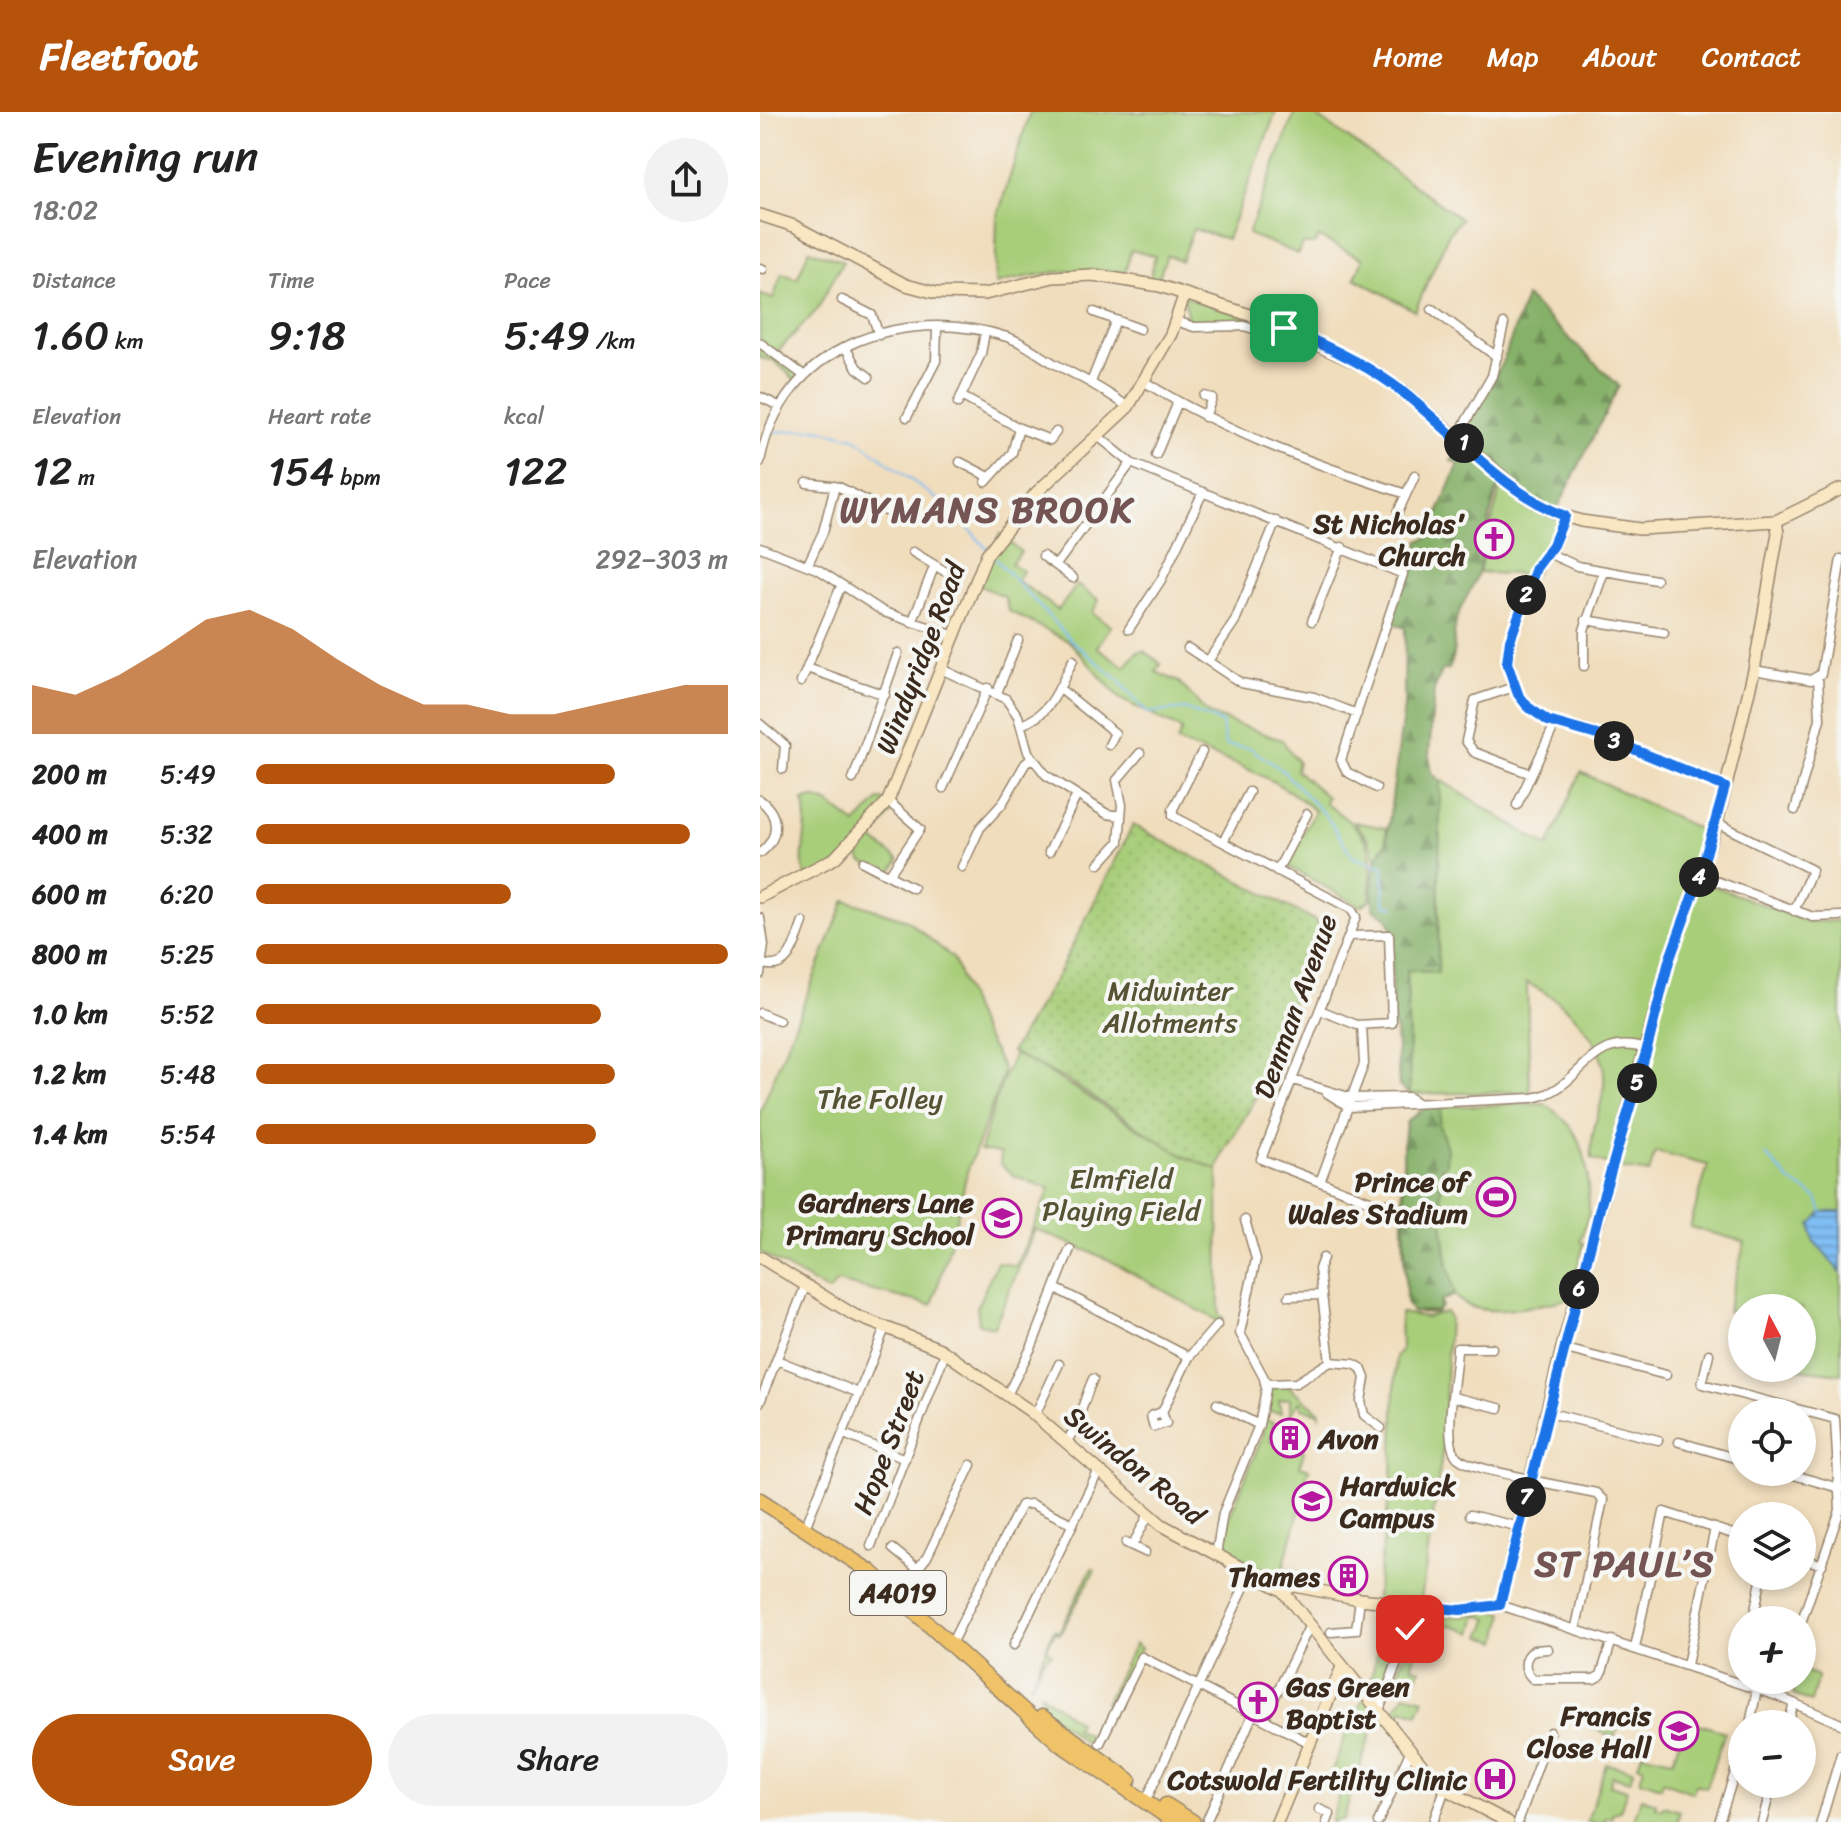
<!DOCTYPE html>
<meta charset="utf-8">
<style>
:root{--surface:#fff;--page:#f2f2f2;--text:#222;--muted:#767676;--accent:#b45309}
body{margin:0;font-family:Sriracha,sans-serif;background:var(--page);color:var(--text);height:100vh;display:flex;flex-direction:column;font-size:30px;white-space:nowrap}
*{box-sizing:border-box;margin:0}
p{font-size:26px;color:var(--muted)}
.icon{flex:none;width:44px;height:44px;fill:none;stroke:currentColor;stroke-width:2;stroke-linecap:round;stroke-linejoin:round}
.map{position:relative;flex:1;overflow:hidden}
.panel{display:flex;flex-direction:column;background:var(--surface);width:760px}
.panel>*{flex:none}
.needle{width:52px;rotate:353deg}
.buttons{position:absolute;left:968px;top:1182px;display:grid;gap:16px}
.buttons a{display:grid;place-items:center;width:88px;height:88px;border-radius:50%;background:var(--surface);box-shadow:0 4px 12px #0003;font-size:40px}
.pin{position:absolute;display:grid;place-items:center;width:68px;height:68px;color:#fff;margin:-34px;border-radius:16px;box-shadow:0 4px 12px #0006}
.km{position:absolute;width:40px;height:40px;margin:-20px;border-radius:50%;background:#222;color:#fff;font-size:22px;line-height:40px;text-align:center}
.round{display:grid;place-items:center;flex:none;width:84px;height:84px;border-radius:42px;background:var(--page)}
.headline{display:flex;align-items:center;justify-content:space-between;height:136px;padding:0 32px}
h1{font-size:44px;font-weight:600;line-height:60px}
.stats{display:grid;grid-template-columns:repeat(3,1fr);gap:12px;height:136px;padding:8px 32px}
.stats div{display:grid;align-content:center}
.stats b{font-size:40px;font-weight:600}
.stats small{font-size:22px;font-weight:400}
.stats p{font-size:22px}
.chart{height:224px;padding:16px 32px}
.chart p{display:flex;justify-content:space-between}
.chart svg{width:100%;height:144px;margin-top:8px;fill:var(--accent);opacity:.7}
.cta{display:flex;gap:16px;margin-top:auto;padding:16px 32px}
.cta a{flex:1;height:92px;border-radius:48px;background:var(--accent);color:#fff;font-size:32px;font-weight:600;line-height:92px;text-align:center}
.cta a+a{background:var(--page);color:var(--text)}
ul{padding:0 32px;list-style:none;font-size:26px}
li{display:grid;grid-template-columns:128px 96px 1fr;align-items:center;height:60px}
li i{height:20px;border-radius:10px;background:var(--accent)}
header{display:flex;align-items:center;gap:48px;box-sizing:border-box;height:112px;padding:0 40px;background:var(--accent);color:#fff}
header strong{font-size:38px}
nav{display:flex;gap:44px;margin-inline-start:auto;font-size:28px}
main{display:flex;flex:1;min-height:0}
.map>svg:first-child{display:block}
</style>
<header>
<strong>Fleetfoot</strong>
<nav><a>Home</a><a>Map</a><a>About</a><a>Contact</a></nav>
</header>
<main>
<section class="panel">
<div class="headline"><div><h1>Evening run</h1><p>18:02</p></div><a class="round"><svg class="icon" aria-label="share" viewBox="0 0 24 24"><path d="M12 15V3M7 8l5-5 5 5M5 13v7h14v-7"/></svg></a></div>
<div class="stats">
<div><p>Distance</p><b>1.60<small> km</small></b></div>
<div><p>Time</p><b>9:18</b></div>
<div><p>Pace</p><b>5:49<small> /km</small></b></div>
</div>
<div class="stats">
<div><p>Elevation</p><b>12<small> m</small></b></div>
<div><p>Heart rate</p><b>154<small> bpm</small></b></div>
<div><p>kcal</p><b>122</b></div>
</div>
<div class="chart"><p><span>Elevation</span>292–303 m</p>
<svg viewBox="0 0 160 44" preserveAspectRatio="none"><path d="M0 44V29L10 32L20 26L30 18L40 9L50 6L60 12L70 21L80 29L90 35L100 35L110 38L120 38L130 35L140 32L150 29L160 29V44z"/></svg>
</div>
<ul>
<li><b>200 m</b>5:49<i style="width:76%"></i></li>
<li><b>400 m</b>5:32<i style="width:92%"></i></li>
<li><b>600 m</b>6:20<i style="width:54%"></i></li>
<li><b>800 m</b>5:25<i style="width:100%"></i></li>
<li><b>1.0 km</b>5:52<i style="width:73%"></i></li>
<li><b>1.2 km</b>5:48<i style="width:76%"></i></li>
<li><b>1.4 km</b>5:54<i style="width:72%"></i></li>
</ul>
<div class="cta"><a>Save</a><a>Share</a></div>
</section>
<div class="map">
<svg width="1081" height="1710" viewBox="0 0 1081 1710">
<defs>
<pattern id="forest-firs" width="22" height="20" patternUnits="userSpaceOnUse" patternTransform="scale(2)"><rect width="22" height="20" fill="#86b169"/><path d="M5 1l3.5 6h-7zM16 11l3.5 6h-7z" fill="#6f9056"/></pattern>
<pattern id="garden-dots" width="8" height="8" patternUnits="userSpaceOnUse" patternTransform="scale(2)"><rect width="8" height="8" fill="#a8ce79"/><path d="M2 2h.1M6 6h.1" fill="none" stroke="#92b168" stroke-width="1.8" stroke-linecap="round"/></pattern>
<pattern id="water-rules" width="6" height="5" patternUnits="userSpaceOnUse" patternTransform="scale(2)"><rect width="6" height="5" fill="#80bef4"/><path d="M0 2.5h6" fill="none" stroke="#6a9bc5"/></pattern>
</defs>
<rect width="100%" height="100%" fill="#f6f6f2"/>
<filter id="ink" filterUnits="userSpaceOnUse"><feTurbulence type="fractalNoise" baseFrequency=".0125" numOctaves="2"/><feDisplacementMap in="SourceGraphic" scale="16" xChannelSelector="R" yChannelSelector="G"/><feConvolveMatrix kernelMatrix="1 2 1 2 8 2 1 2 1" color-interpolation-filters="sRGB"/></filter>
<filter id="wash" filterUnits="userSpaceOnUse"><feTurbulence type="fractalNoise" baseFrequency=".006" numOctaves="4" result="noise"/><feDisplacementMap in="SourceGraphic" scale="32" xChannelSelector="R" yChannelSelector="G"/><feGaussianBlur stdDeviation="1.8" result="paint"/><feColorMatrix in="noise" values="0 0 0 0 0 0 0 0 0 0 0 0 0 0 0 0 0 1.4 0 .05"/><feComposite in="paint" operator="in"/></filter>
<g filter="url(#wash)">
<rect width="100%" height="100%" fill="#f0ddbc"/>
<path fill="#a8ce79" stroke="#727c4c" stroke-width="2" d="M270,0H516L467,127L433,117L421,149L407,143L398,168L390,166L395,144L371,138L365,161C319,154 280,161 235,172L237,106Z
M535,0H551L701,107L689,121L655,199L595,166L603,147L559,125L554,132H542L538,142L488,122Z
M49,138L83,149L57,198L17,240L42,262L36,269L15,249L0,246V182L13,187L22,161L37,167Z
M424,184L492,207L491,211L428,210Z
M743,365L805,404L773,464C754,460 737,463 719,460Z
M240,422L261,440L251,451L263,459L257,468L298,498L317,473L339,488L332,501L351,514L337,535L365,555L378,540L385,539L401,552L396,560L419,570L448,602L522,628L538,650L536,658L567,685L565,691C616,728 612,729 610,788L600,794L526,753L555,699C517,664 465,648 417,630L422,618L360,587L310,530L249,499L245,485L216,472Z
M821,660L949,722L935,767L1048,810L1081,809V1262L1032,1256H1042V1196H982V1202L967,1199L985,1130L930,1115L948,1053L895,1040L889,1061L857,1056L832,1047C829,1017 841,1002 844,974C848,927 805,889 767,871L770,980L650,982L647,858L678,861L680,668L788,735Z
M53,686L68,691L96,712L119,688L128,689L136,695L112,727L139,748L129,763L103,750L96,741L71,758L46,764C36,744 52,715 43,689Z
M594,710L626,716V732L616,746L608,727Z
M85,788L147,808L193,846L219,913L243,956V964L207,1060L192,1127L172,1193L77,1170L69,1180L0,1140V1000Z
M255,942C325,977 385,1029 458,1058L459,1202L463,1207L460,1210L347,1147L275,1117L234,1215L219,1212L217,1195L237,1150L256,1154L290,1077L255,1064L240,1052L241,1041L220,1038C226,1018 246,954 255,942Z
M784,992C829,1019 828,1055 829,1101L820,1130L824,1131L810,1184L804,1188C774,1193 717,1211 694,1183L681,1189L682,1194L675,1201L652,1200C641,1186 640,1029 647,1009L667,995Z
M686,1200L689,1205L683,1335L661,1488L620,1594L583,1707L571,1710L583,1669L571,1662L588,1616L607,1580L629,1498L630,1491L616,1489V1482L632,1365L636,1244L641,1239L640,1201L666,1205Z
M527,1273L560,1300V1306L558,1301L542,1296L540,1290L530,1302V1286L519,1288L521,1301L505,1299L508,1276Z
M504,1307L514,1310L510,1329L544,1339L540,1354L549,1357L542,1378L549,1382L547,1389L542,1390L523,1455L541,1461L538,1469L521,1465L466,1438L470,1403L502,1326Z
M332,1456L335,1458L300,1522L295,1520L286,1537L292,1541L282,1549L270,1574L294,1517L299,1520Z
M734,1499L744,1501L738,1529L721,1524L729,1507L717,1503L712,1521L686,1512L684,1520L688,1521L683,1534L677,1532L681,1521L660,1513L658,1520L666,1523L660,1538L656,1537L652,1554L660,1557L655,1571H649L650,1562H637L661,1500L701,1505Z
M375,1532L381,1536L351,1594L345,1591Z
M1042,1558L1058,1564L1051,1590L1033,1583L1037,1568H1042Z
M280,1581L318,1610L315,1617L337,1628L332,1636L284,1598Z
M645,1582L664,1587L658,1602L642,1597L639,1604L633,1601Z
M926,1608L965,1620L946,1675L935,1672L933,1681L903,1669L901,1675L880,1668L884,1656L878,1653L883,1638L884,1642L913,1648Z
M846,1652L873,1658L870,1669L852,1664L850,1673L867,1678L860,1699L853,1701L851,1706L846,1705L845,1710H827Z
M881,1686L896,1691L895,1695L902,1697L903,1694L920,1699L917,1710L874,1708Z"/>
<path fill="url(#forest-firs)" stroke="#606e44" stroke-width="2" d="M766,185L859,274L795,401L742,366C729,394 727,428 719,457C714,478 698,493 695,515C691,533 699,535 689,557L682,558L674,578L669,643L672,662L680,668L678,861L647,858L650,982L639,974L636,918L632,911V816L627,806L613,796C612,773 610,750 626,732L644,595L645,516L628,509L644,464L653,459L659,429L668,426L699,352L691,349L704,331L703,322L743,249Z
M667,995H682L679,1013L687,1036L686,1052L681,1056C680,1100 683,1140 695,1182L681,1189L678,1199L652,1200L646,1190L643,1033L647,1009Z"/>
<path fill="url(#garden-dots)" stroke="#727c4c" stroke-width="2" d="M373,713L563,813L541,864L503,974L463,1042L458,1058L423,1044L305,967L251,940L297,864Z
M834,1600L860,1609L854,1626L829,1614Z"/>
<path fill="url(#water-rules)" stroke="#5e7489" stroke-width="2" d="M1062,1100H1081V1161L1053,1128L1051,1112Z"/>
<g fill="none" stroke-linecap="round" stroke-linejoin="round">
<path stroke="#80bef4" stroke-width="2" d="M12,320L58,317L95,326L193,399L227,437
M231,442L311,528L357,567L387,601L425,597L462,611L465,633L490,636L522,658L567,705L593,745L623,755L624,792L634,795
M1006,1043L1030,1069L1057,1086L1062,1100"/>
</g>
</g>
<g filter="url(#ink)">
<g fill="none" stroke-linecap="round" stroke-linejoin="round">
<g stroke="#96846d" stroke-width="11">
<path id="street" d="M0,156L3,157
M82,188L112,203L119,223
M672,197L737,245
M334,200L380,217
M416,209L434,215L484,214L516,224
M0,231L42,262
M85,235L97,256L109,265
M331,270L356,208
M385,270C465,320 556,353 646,382
M201,284L259,316L290,328L296,320
M444,284L452,286L445,305
M0,285L19,294
M198,291L221,242L225,220
M147,305L176,249L177,216
M339,325L371,351L643,462L581,648L587,660L616,676
M697,325L732,264L744,212
M396,343L418,290
M0,350C21,234 142,192 247,225C266,231 278,243 295,252C320,265 345,278 368,295
M200,350L229,365
M226,370L252,341L259,316
M47,371L79,375L126,399
M638,400L655,363
M805,404L793,433L776,456L750,528L747,551L758,582L774,600L795,612L844,625L965,675
M0,435L59,458L124,500L195,524
M153,440L186,460
M788,441L817,454L896,468
M283,444L313,466
M48,452L63,420L75,374
M296,453L371,351
M826,508L904,521
M552,509L582,435
M152,511L174,455
M369,517L401,468L443,380
M428,536L481,571L554,585L597,602
M448,549L475,509L516,409
M824,554V518L844,459
M47,556L125,583
M183,558L246,587L258,604L268,640L286,663L347,702L361,704
M994,558L1051,568L1061,562L1081,447
M41,570L81,474
M754,575L715,588L706,629L714,640L771,662
M299,576L355,621L349,633
M237,581L258,528
M0,612L25,633L23,657
M261,613C292,602 299,576 313,548
M442,640L413,697V704L591,797L596,805L501,1047L612,1090L627,1092
M93,667L138,541
M183,676L228,576
M0,688C20,703 20,726 0,741
M128,689L160,717L129,763
M757,693L795,612
M1035,698L1060,607L1058,565
M957,711L1052,758L1034,799
M463,730L489,680
M289,740L316,685
M103,750L153,776
M339,752L359,730L362,693L357,668L380,641
M202,755L220,716L242,692L265,652L272,646
M517,759L547,702
M940,763L1053,805L1081,804
M0,806L4,833L0,862
M3,852C30,860 35,830 43,810
M560,898L597,913L632,911L629,823L589,824
M0,901L19,909
M533,968L592,986L648,985L656,990
M567,981L589,995L772,986C822,979 827,918 886,937
M560,1070L604,952L602,913
M563,1146L559,1157L570,1250
M295,1176L429,1245
M529,1184L561,1183
M732,1236H697C697,1260 681,1331 698,1346C710,1356 753,1363 770,1367
M802,1236L906,1263
M949,1242L942,1272L1075,1307L1080,1398L1042,1508
M17,1248L99,1281
M506,1272L536,1271L570,1250L594,1252L601,1256L605,1266L601,1289L604,1303L621,1316
M247,1283L272,1234L310,1137
M693,1285L739,1296
M0,1290L46,1172
M457,1292L499,1313
M402,1300L391,1304L394,1315L406,1311L402,1300L429,1245L457,1213
M786,1300L898,1328
M275,1303L299,1252
M84,1322L145,1347
M306,1330C318,1316 324,1286 333,1267
M919,1330L982,1348
M1023,1360L1079,1376
M770,1368L836,1381L843,1388L816,1515
M710,1403L760,1415
M45,1416L125,1216
M366,1431L385,1440
M111,1434L185,1241
M372,1434L389,1402
M133,1437L181,1476
M456,1443L463,1401L499,1313L506,1277L504,1266L480,1221L496,1147L485,1108
M1042,1446L1062,1453
M138,1481L167,1445L211,1353
M740,1493L1017,1584L1081,1612
M993,1508L1002,1464
M571,1520L596,1518L600,1487
M192,1530L261,1393L271,1392L313,1412
M254,1533L338,1360
M875,1536L904,1400L982,1425
M788,1537L774,1538C763,1546 763,1558 773,1567H834L841,1563L852,1528
M927,1553L955,1416
M1017,1584L1022,1568
M618,1601L658,1494
M504,1607L549,1515
M990,1612L997,1577
M1028,1612L1034,1591
M340,1631L382,1545L550,1631
M389,1682L491,1460
M559,1697L570,1702L567,1710
M447,1708L493,1602
M618,1710L650,1640
M673,1710L685,1677
M758,1710L790,1620
M959,1710L982,1638
M1002,1710L1012,1672
M1061,1710L1081,1642"/>
</g>
<g stroke="#96846d" stroke-width="14">
<path id="secondary" d="M0,103L34,114L146,173L176,181L225,182L293,165L333,163L400,174L493,204L612,258L645,281L766,385L795,401L821,409L880,417L1016,409L1081,377
M0,785L75,746L128,689L227,442L276,381L368,295L411,222L424,184
M0,1145L94,1203L180,1237L270,1299L402,1413L522,1478L673,1667L685,1677L748,1710
M522,1478L535,1474L600,1487L700,1498L740,1493L802,1236L909,849L957,711L994,558L1018,421L1016,409
M517,1710L582,1555"/>
</g>
<g stroke="#96846d" stroke-width="17">
<path id="highway" d="M0,1388L111,1460L299,1631L415,1710
M282,1605L369,1668
M406,1693L433,1710"/>
</g>
<use href="#street" stroke="#fff" stroke-width="8"/>
<use href="#secondary" stroke="#f9e7c3" stroke-width="11"/>
<use href="#highway" stroke="#f0c369" stroke-width="14"/>
</g>
</g>
<g fill="none" stroke-linecap="round" stroke-linejoin="round" filter="url(#ink)">
<g stroke="#fff" stroke-width="16">
<path id="route" d="M524,216C566,233 609,253 644,281C694,321 746,382 805,404L793,433L776,456L750,528L747,551L758,582L768,595L788,609L844,625L965,675L940,763L909,849L887,937L841,1092L740,1493L700,1498L658,1494L650,1517"/>
</g>
<use href="#route" stroke="#1a73e8" stroke-width="10"/>
</g>
<defs>
<g id="church-ring" transform="scale(2)"><circle r="9.5" fill="#f6f6f2" stroke="#b5179e" stroke-width="1.5"/><path d="M-1.2-6h2.4v3.5h3.3v2.4h-3.3V6h-2.4V-.1h-3.3v-2.4h3.3Z" fill="#b5179e"/></g>
<g id="stadium-ring" transform="scale(2)"><circle r="9.5" fill="#f6f6f2" stroke="#b5179e" stroke-width="1.5"/><path d="M0-5a6.5 5 0 1 0 0 10a6.5 5 0 1 0 0-10ZM-3.5-1.8h7v3.6h-7Z" fill="#b5179e"/></g>
<g id="school-ring" transform="scale(2)"><circle r="9.5" fill="#f6f6f2" stroke="#b5179e" stroke-width="1.5"/><path d="M0-5L7-2L0 1L-7-2ZM-4 1L0 2.5L4 1V4Q0 6-4 4Z" fill="#b5179e"/></g>
<g id="building-ring" transform="scale(2)"><circle r="9.5" fill="#f6f6f2" stroke="#b5179e" stroke-width="1.5"/><path d="M-4-6H4V6H1V3H-1V6H-4ZM-2.5-4.3h1.7v1.8h-1.7ZM.8-4.3h1.7v1.8H.8ZM-2.5-1h1.7V.8h-1.7ZM.8-1h1.7V.8H.8Z" fill="#b5179e"/></g>
<g id="university-ring" transform="scale(2)"><circle r="9.5" fill="#f6f6f2" stroke="#b5179e" stroke-width="1.5"/><path d="M0-5L7-2L0 1L-7-2ZM-4 1L0 2.5L4 1V4Q0 6-4 4Z" fill="#b5179e"/></g>
<g id="hospital-ring" transform="scale(2)"><circle r="9.5" fill="#f6f6f2" stroke="#b5179e" stroke-width="1.5"/><path d="M-5-5h3v3.5h4V-5h3V5h-3V1.5h-4V5h-3Z" fill="#b5179e"/></g>
</defs>
<g fill-rule="evenodd">
<use href="#church-ring" x="734" y="427"/>
<use href="#stadium-ring" x="736" y="1085"/>
<use href="#school-ring" x="242" y="1106"/>
<use href="#building-ring" x="530" y="1326"/>
<use href="#university-ring" x="552" y="1389"/>
<use href="#building-ring" x="588" y="1464"/>
<use href="#church-ring" x="498" y="1590"/>
<use href="#university-ring" x="919" y="1619"/>
<use href="#hospital-ring" x="735" y="1667"/>
</g>
<g text-anchor="middle" stroke-width="8" stroke-linejoin="round" paint-order="stroke">
<rect fill="#f6f6f2" stroke="#73675e" stroke-width="2" x="90" y="1459" width="96" height="44" rx="6"/>
<g font-size="26" font-weight="bold" fill="#3b2a1e">
<text x="138" y="1490">A4019</text>
</g>
<g font-size="28" font-weight="bold" fill="#3b2a1e" stroke="#f6f6f2" text-anchor="end">
<text x="706" y="421">St Nicholas'<tspan x="706" dy="32">Church</tspan></text>
<text x="708" y="1079">Prince of<tspan x="708" dy="32">Wales Stadium</tspan></text>
<text x="214" y="1100">Gardners Lane<tspan x="214" dy="32">Primary School</tspan></text>
<text x="558" y="1336" text-anchor="start">Avon</text>
<text x="580" y="1383" text-anchor="start">Hardwick<tspan x="580" dy="32">Campus</tspan></text>
<text x="560" y="1474">Thames</text>
<text x="526" y="1584" text-anchor="start">Gas Green<tspan x="526" dy="32">Baptist</tspan></text>
<text x="891" y="1613">Francis<tspan x="891" dy="32">Close Hall</tspan></text>
<text x="707" y="1677">Cotswold Fertility Clinic</text>
</g>
<g font-size="28" fill="#3b2a1e" stroke="#f6f6f2">
<text transform="translate(160 546) rotate(-69)" y="10">Windyridge Road</text>
<text transform="translate(535 894) rotate(-70)" y="10">Denman Avenue</text>
<text transform="translate(128 1330) rotate(-69)" y="10">Hope Street</text>
<text transform="translate(375 1353) rotate(39)" y="10">Swindon Road</text>
</g>
<g font-size="28" fill="#565335" stroke="#f6f6f2">
<text x="410" y="888">Midwinter<tspan x="410" dy="32">Allotments</tspan></text>
<text x="120" y="996">The Folley</text>
<text x="361" y="1076">Elmfield<tspan x="361" dy="32">Playing Field</tspan></text>
</g>
<g font-size="36" font-weight="bold" letter-spacing="2" fill="#745553" stroke="#f6f6f2">
<text x="227" y="410">WYMANS BROOK</text>
<text x="865" y="1464">ST PAUL’S</text>
</g>
</g>
</svg>
<div class="buttons">
<a><svg class="needle" viewBox="-14 -14 28 28"><path d="M0-13l5 13h-10z" fill="#e53935"/><path d="M0 13l5-13h-10z" fill="#767676"/></svg></a>
<a><svg class="icon" aria-label="locate" viewBox="0 0 24 24"><circle cx="12" cy="12" r="6"/><path d="M12 2v4M12 18v4M2 12h4M18 12h4"/></svg></a>
<a><svg class="icon" aria-label="layers" viewBox="0 0 24 24"><path d="M12 4l9 5-9 5-9-5zM3 14l9 5 9-5"/></svg></a>
<a>+</a>
<a>−</a>
</div>
<div class="pin" style="left:524px;top:216px;background:#1e9e55"><svg class="icon" aria-label="arrive" viewBox="0 0 24 24"><path d="M6 21V4h12l-3 4 3 4H6"/></svg></div>
<div class="pin" style="left:650px;top:1517px;background:#d93025"><svg class="icon" aria-label="check" viewBox="0 0 24 24"><path d="M5 12l5 5 9-10"/></svg></div>
<b class="km" style="left:704px;top:331px">1</b>
<b class="km" style="left:766px;top:483px">2</b>
<b class="km" style="left:854px;top:629px">3</b>
<b class="km" style="left:939px;top:765px">4</b>
<b class="km" style="left:877px;top:971px">5</b>
<b class="km" style="left:819px;top:1177px">6</b>
<b class="km" style="left:766px;top:1385px">7</b>
</div>
</main>
